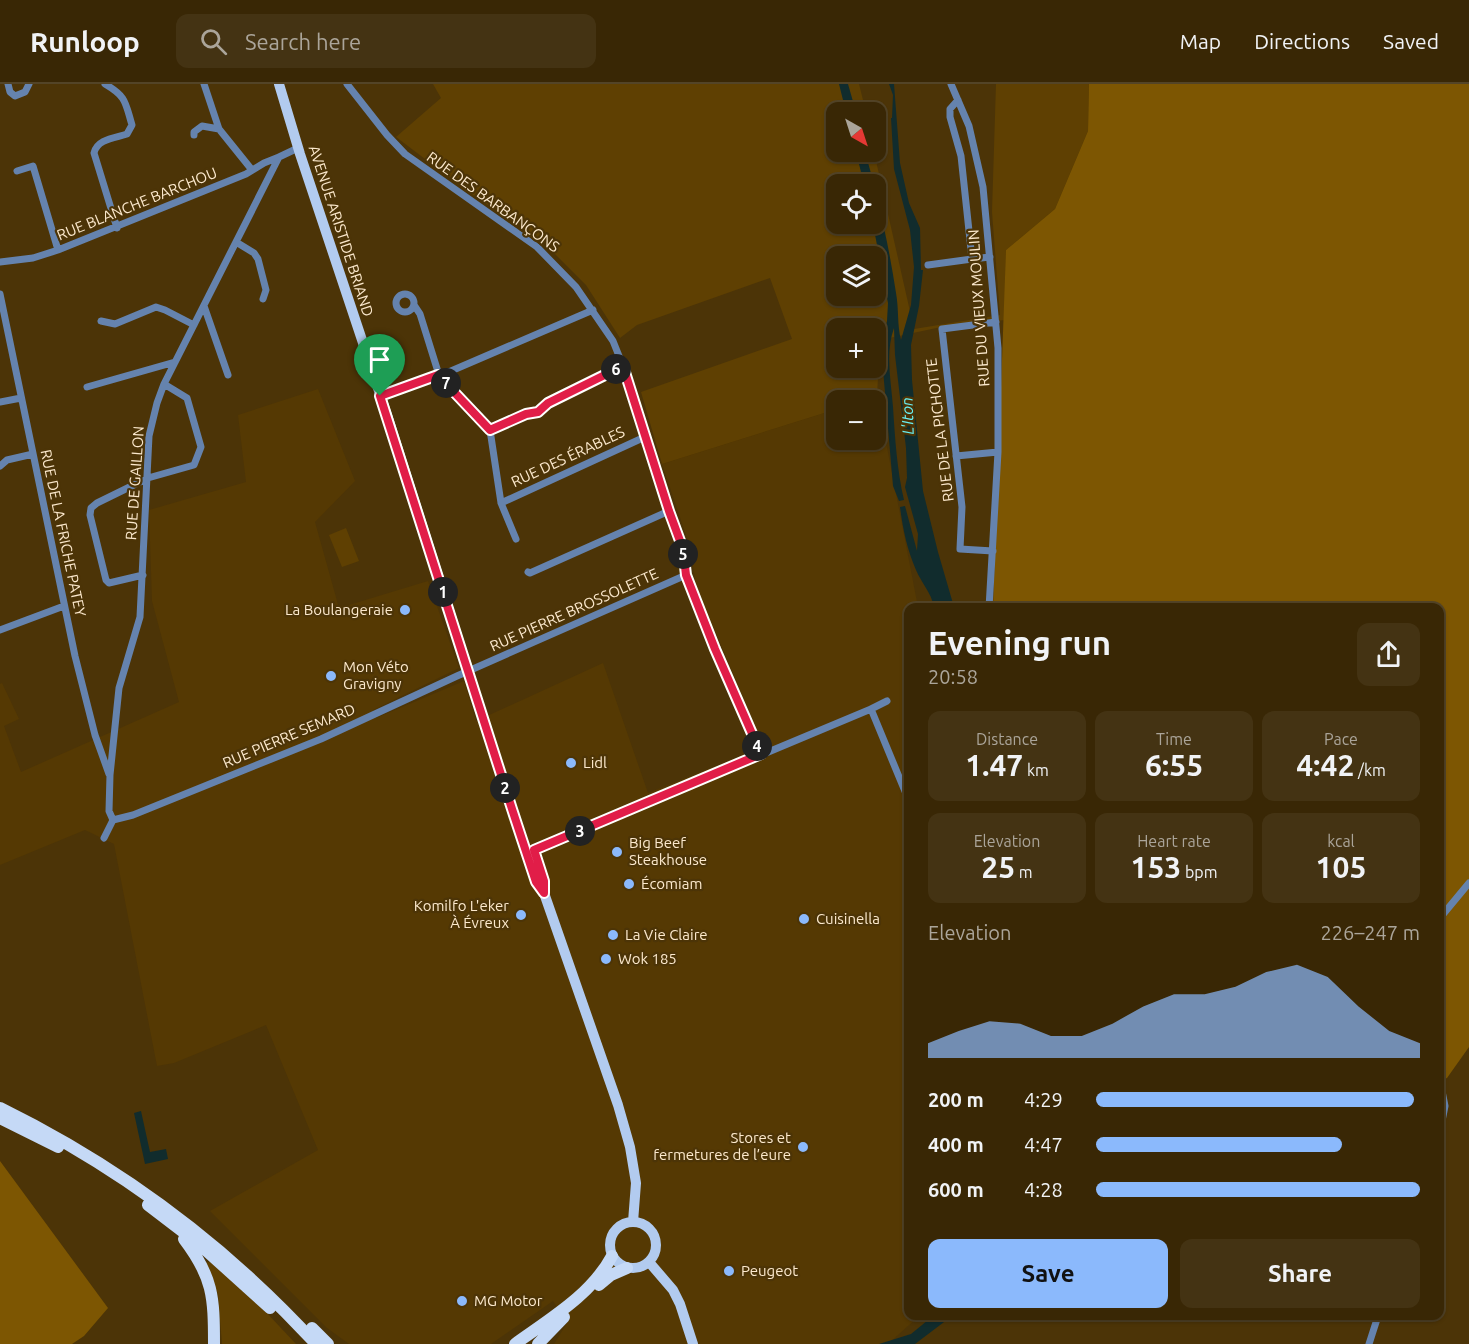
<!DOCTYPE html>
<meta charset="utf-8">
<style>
:root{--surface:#392705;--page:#443313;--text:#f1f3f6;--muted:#aba59a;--line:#534427;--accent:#8bb9fc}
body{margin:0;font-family:Ubuntu,sans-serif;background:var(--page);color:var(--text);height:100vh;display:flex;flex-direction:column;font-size:22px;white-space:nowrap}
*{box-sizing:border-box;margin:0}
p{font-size:20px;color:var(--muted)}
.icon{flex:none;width:33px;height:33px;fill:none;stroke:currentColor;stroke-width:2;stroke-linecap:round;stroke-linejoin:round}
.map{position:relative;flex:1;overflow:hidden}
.drawer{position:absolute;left:904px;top:519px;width:540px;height:717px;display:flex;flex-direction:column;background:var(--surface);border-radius:12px;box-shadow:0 2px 4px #0004,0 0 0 2px var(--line)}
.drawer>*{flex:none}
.needle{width:39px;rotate:141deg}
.controls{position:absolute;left:826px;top:18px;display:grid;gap:12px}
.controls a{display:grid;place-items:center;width:60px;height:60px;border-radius:12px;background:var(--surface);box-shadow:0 2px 4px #0004,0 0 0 2px var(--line);font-size:30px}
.pin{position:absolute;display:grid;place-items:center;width:51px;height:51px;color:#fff;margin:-62px -26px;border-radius:50% 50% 50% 0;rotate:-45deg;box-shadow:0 0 6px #0007}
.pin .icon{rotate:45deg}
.km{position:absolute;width:30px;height:30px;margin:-15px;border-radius:50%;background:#222;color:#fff;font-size:16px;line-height:30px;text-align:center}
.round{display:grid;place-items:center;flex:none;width:63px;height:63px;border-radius:12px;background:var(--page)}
.head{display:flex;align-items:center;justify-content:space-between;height:102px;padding:0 24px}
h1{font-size:33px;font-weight:700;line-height:45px}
.metrics{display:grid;grid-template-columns:repeat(3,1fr);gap:9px;height:102px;padding:6px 24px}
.metrics div{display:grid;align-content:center;border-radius:12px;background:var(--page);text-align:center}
.metrics b{font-size:30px;font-weight:700}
.metrics small{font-size:16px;font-weight:400}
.metrics p{font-size:16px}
.chart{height:168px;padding:12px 24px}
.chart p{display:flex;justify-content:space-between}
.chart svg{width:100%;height:108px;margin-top:6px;fill:var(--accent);opacity:.7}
.primary-button{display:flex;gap:12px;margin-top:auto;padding:12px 24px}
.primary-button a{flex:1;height:69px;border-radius:12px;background:var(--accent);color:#111;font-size:24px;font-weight:700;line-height:69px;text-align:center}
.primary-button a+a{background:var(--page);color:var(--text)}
ul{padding:0 24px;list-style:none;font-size:20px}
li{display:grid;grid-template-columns:96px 72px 1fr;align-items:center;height:45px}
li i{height:15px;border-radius:8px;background:var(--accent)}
header{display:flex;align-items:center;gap:36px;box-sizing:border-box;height:84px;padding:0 30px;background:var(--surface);border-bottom:2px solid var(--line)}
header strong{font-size:28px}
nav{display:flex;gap:33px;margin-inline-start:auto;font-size:21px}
.search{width:420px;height:54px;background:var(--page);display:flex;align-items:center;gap:15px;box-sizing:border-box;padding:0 21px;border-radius:12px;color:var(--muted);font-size:22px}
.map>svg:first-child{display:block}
</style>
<header>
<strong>Runloop</strong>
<div class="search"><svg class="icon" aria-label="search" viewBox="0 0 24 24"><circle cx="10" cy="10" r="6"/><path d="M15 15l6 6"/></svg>Search here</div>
<nav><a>Map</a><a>Directions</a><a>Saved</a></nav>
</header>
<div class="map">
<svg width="1469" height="1260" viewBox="0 0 1469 1260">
<rect width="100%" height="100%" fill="#4c3407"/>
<path fill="#553903" d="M318,305L355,397L315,438L339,524L428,497L459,584L373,626L376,634L464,597L476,637L603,579L648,709L764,663L696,502L690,463L662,380L837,325V356H876V316H864L877,312L918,523L909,524V1232H919L888,1260H554L567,1239L553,1217L491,1260H349L327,1244L210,1127L318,1066L266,941L174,979L157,982L114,760L85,746L0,781V600L2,599L19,635L4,642L21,688L179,618L152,517L149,426L246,398L238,331Z"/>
<path fill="#5f4002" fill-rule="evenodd" d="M433,0H859L866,28H837V68H874L914,245L1000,231L992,128L996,0H1089L1088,47L1055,125L1006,166L1005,236L946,242L880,256L877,312L864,316H837V325L662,380L641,308L792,255L770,194L637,241L620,254L586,201L544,159L470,109L396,53L441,14ZM837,100H876V140H837ZM837,172H876V212H837ZM837,244H876V284H837Z
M346,444L359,477L342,483L329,451Z
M212,1177L264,1226L296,1260H222L218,1210L205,1179Z"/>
<path fill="#7d5602" d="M1089,0H1469V963L1447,994L1440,997V524H993L1006,166L1055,125L1088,47Z
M0,1077L108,1224L84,1252L72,1260H0Z"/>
<path fill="#112c2d" d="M839,0H848L856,28H846Z
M889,0H894L900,79L909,119L920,144L921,186H923L919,222L911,261L912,296L923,407L938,468L954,523H934C931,508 922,500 916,486C907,465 903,446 900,423L905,422L917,467L918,450L905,403L907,394L906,364L895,271L894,244C885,269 891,297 893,323C895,354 897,386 904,416L899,417L893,402L881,262L887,237L888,219L873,140H876V112C885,144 891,177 896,209C899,225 897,241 901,256L911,221L914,183L910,146L894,85L891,34H892L893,11Z
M856,68H865L874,100H864Z
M141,1027L150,1068L166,1065L168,1075L145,1080L134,1029Z
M933,1232H952L915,1260H879L911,1250Z"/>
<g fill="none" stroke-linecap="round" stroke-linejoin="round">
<path stroke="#6583ae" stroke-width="7" d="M8,0L10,8L15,12L25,8L29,0
M105,0C127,13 125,18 132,41L127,50C115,54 97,55 94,69L117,144
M204,0L219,45L252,86
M347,0L387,51L405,70L537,163L576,203L613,257L623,282L669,427L683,465L686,491L715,565L761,670
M951,0L969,42L983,103L998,264V368L989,524
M958,16L950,25V33L961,72L972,175L990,173
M194,51V48L202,42L219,45
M17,87L33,82L58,166
M236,158L254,169L258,175L266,206L263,215
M0,178L33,174L58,166L246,90L264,79L279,73
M928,181L972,175
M0,210L75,572L95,651L109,690
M396 219a9 9 0 1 1 18 0a9 9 0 1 1-18 0Z
M414,221L420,230L439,291L490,346L501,419L516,455
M204,222L228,291
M101,237L115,240L156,223L165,226L194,241
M87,303L175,278
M380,312L444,290L593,226
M0,318L21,314
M490,346L526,330L538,328L548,319L623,282
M956,372L998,368
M0,382L7,376L33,370
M501,419L647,352
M993,467L960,465L962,423L942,245L996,238
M528,488L530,489L669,427
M143,491L109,499L106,496L90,431L91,424L97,419L148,394L194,381L201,363L187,314L164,300
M0,546L64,522
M871,625L887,617
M113,736L109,727L110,691L119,604L140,533L149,352L157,319L164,300L279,73L298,64
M113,736L133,731L321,655L457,592L686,491
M104,754L113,736
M527,769L871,625L909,717
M1440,834L1469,799
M1440,997L1445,1022L1440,1047
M1369,1260L1378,1232"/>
<path stroke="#b2cbef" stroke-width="10" d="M279,0L300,70L388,334L512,725L536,798L544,809
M544,802V809L618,1021L630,1063L636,1099L633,1138
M610 1161a23 23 0 1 1 46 0a23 23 0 1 1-46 0Z
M649,1178L673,1206L680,1220L693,1260"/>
<path stroke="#c5d9f6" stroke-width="12" d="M0,1024C120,1083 226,1162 316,1260
M0,1034L58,1063
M148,1121L199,1160L270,1224
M184,1155C213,1193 214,1213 214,1260
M599,1201L611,1191L627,1184
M312,1244L328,1260
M515,1260C551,1234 591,1211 612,1172
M538,1260L564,1233"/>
</g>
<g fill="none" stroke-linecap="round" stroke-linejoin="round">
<g stroke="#fff" stroke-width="12">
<path id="route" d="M623,282L669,427L683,465L686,491L715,565L761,670L534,766L544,797V809L536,798L512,725L380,312L438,291L490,346L526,330L538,328L548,319Z"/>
</g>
<use href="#route" stroke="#e11d48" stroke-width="8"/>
</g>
<g fill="#8bb9fc" stroke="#4c3407" stroke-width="2">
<circle cx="405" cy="526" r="6"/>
<circle cx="331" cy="592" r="6"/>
<circle cx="571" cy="679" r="6"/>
<circle cx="617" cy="768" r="6"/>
<circle cx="629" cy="800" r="6"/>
<circle cx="521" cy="831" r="6"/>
<circle cx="804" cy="835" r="6"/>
<circle cx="613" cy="851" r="6"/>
<circle cx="606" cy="875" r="6"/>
<circle cx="803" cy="1063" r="6"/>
<circle cx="729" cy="1187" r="6"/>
<circle cx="462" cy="1217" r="6"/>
</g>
<g text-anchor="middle" stroke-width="4.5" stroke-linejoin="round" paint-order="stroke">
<g font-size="15" fill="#fce9cd" stroke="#4c3407">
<text transform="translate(493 118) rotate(36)" y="5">RUE DES BARBANÇONS</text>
<text transform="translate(137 120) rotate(-22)" y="5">RUE BLANCHE BARCHOU</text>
<text transform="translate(341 147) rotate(72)" y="5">AVENUE ARISTIDE BRIAND</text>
<text transform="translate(979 224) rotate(-94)" y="5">RUE DU VIEUX MOULIN</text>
<text transform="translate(940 346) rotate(-97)" y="5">RUE DE LA PICHOTTE</text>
<text transform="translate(568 373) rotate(-25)" y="5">RUE DES ÉRABLES</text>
<text transform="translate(135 399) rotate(-86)" y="5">RUE DE GAILLON</text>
<text transform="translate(63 449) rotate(78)" y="5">RUE DE LA FRICHE PATEY</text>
<text transform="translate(574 526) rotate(-24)" y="5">RUE PIERRE BROSSOLETTE</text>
<text transform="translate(289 652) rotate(-23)" y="5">RUE PIERRE SEMARD</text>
</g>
<g font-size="15" fill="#fce9cd" stroke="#4c3407" text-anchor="start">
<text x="393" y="531" text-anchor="end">La Boulangeraie</text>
<text x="343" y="588">Mon Véto<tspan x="343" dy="17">Gravigny</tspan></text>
<text x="583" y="684">Lidl</text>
<text x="629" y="764">Big Beef<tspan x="629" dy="17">Steakhouse</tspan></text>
<text x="641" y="805">Écomiam</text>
<text x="509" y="827" text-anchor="end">Komilfo L'eker<tspan x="509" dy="17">À Évreux</tspan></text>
<text x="816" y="840">Cuisinella</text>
<text x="625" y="856">La Vie Claire</text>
<text x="618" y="880">Wok 185</text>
<text x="791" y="1059" text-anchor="end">Stores et<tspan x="791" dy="17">fermetures de l’eure</tspan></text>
<text x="741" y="1192">Peugeot</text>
<text x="474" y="1222">MG Motor</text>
</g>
<g font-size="16" font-style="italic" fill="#69f1f5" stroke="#4c3407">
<text transform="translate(907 332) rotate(-92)" y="6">L'Iton</text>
</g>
</g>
</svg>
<div class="controls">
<a><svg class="needle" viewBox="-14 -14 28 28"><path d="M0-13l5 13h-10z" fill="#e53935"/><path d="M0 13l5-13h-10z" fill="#aba59a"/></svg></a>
<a><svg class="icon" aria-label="locate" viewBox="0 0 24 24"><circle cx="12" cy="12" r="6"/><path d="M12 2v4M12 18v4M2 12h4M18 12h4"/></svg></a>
<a><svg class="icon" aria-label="layers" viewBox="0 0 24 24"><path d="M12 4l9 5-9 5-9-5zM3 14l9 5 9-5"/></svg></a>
<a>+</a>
<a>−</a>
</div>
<div class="pin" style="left:380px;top:312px;background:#1e9e55"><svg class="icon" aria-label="arrive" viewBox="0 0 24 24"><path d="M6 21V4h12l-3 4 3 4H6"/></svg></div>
<b class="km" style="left:443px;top:508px">1</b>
<b class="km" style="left:505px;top:704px">2</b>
<b class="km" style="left:580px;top:747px">3</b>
<b class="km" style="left:757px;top:662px">4</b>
<b class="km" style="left:683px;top:470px">5</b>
<b class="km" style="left:616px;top:285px">6</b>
<b class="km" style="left:446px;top:299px">7</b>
<section class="drawer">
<div class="head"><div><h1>Evening run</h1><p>20:58</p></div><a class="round"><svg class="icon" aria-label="share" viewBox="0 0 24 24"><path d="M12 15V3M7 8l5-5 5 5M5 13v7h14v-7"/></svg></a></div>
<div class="metrics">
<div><p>Distance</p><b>1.47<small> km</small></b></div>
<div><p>Time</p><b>6:55</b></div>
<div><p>Pace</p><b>4:42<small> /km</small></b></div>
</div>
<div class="metrics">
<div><p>Elevation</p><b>25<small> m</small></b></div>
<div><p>Heart rate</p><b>153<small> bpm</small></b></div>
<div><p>kcal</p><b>105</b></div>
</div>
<div class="chart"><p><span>Elevation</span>226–247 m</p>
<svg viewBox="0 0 160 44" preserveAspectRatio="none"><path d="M0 44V38L10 33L20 29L30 30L40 35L50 35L60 30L70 23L80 18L90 18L100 15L110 9L120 6L130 11L140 23L150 33L160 38V44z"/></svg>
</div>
<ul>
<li><b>200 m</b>4:29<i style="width:98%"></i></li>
<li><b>400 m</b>4:47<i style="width:76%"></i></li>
<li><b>600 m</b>4:28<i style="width:100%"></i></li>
</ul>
<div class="primary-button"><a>Save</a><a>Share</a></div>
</section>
</div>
